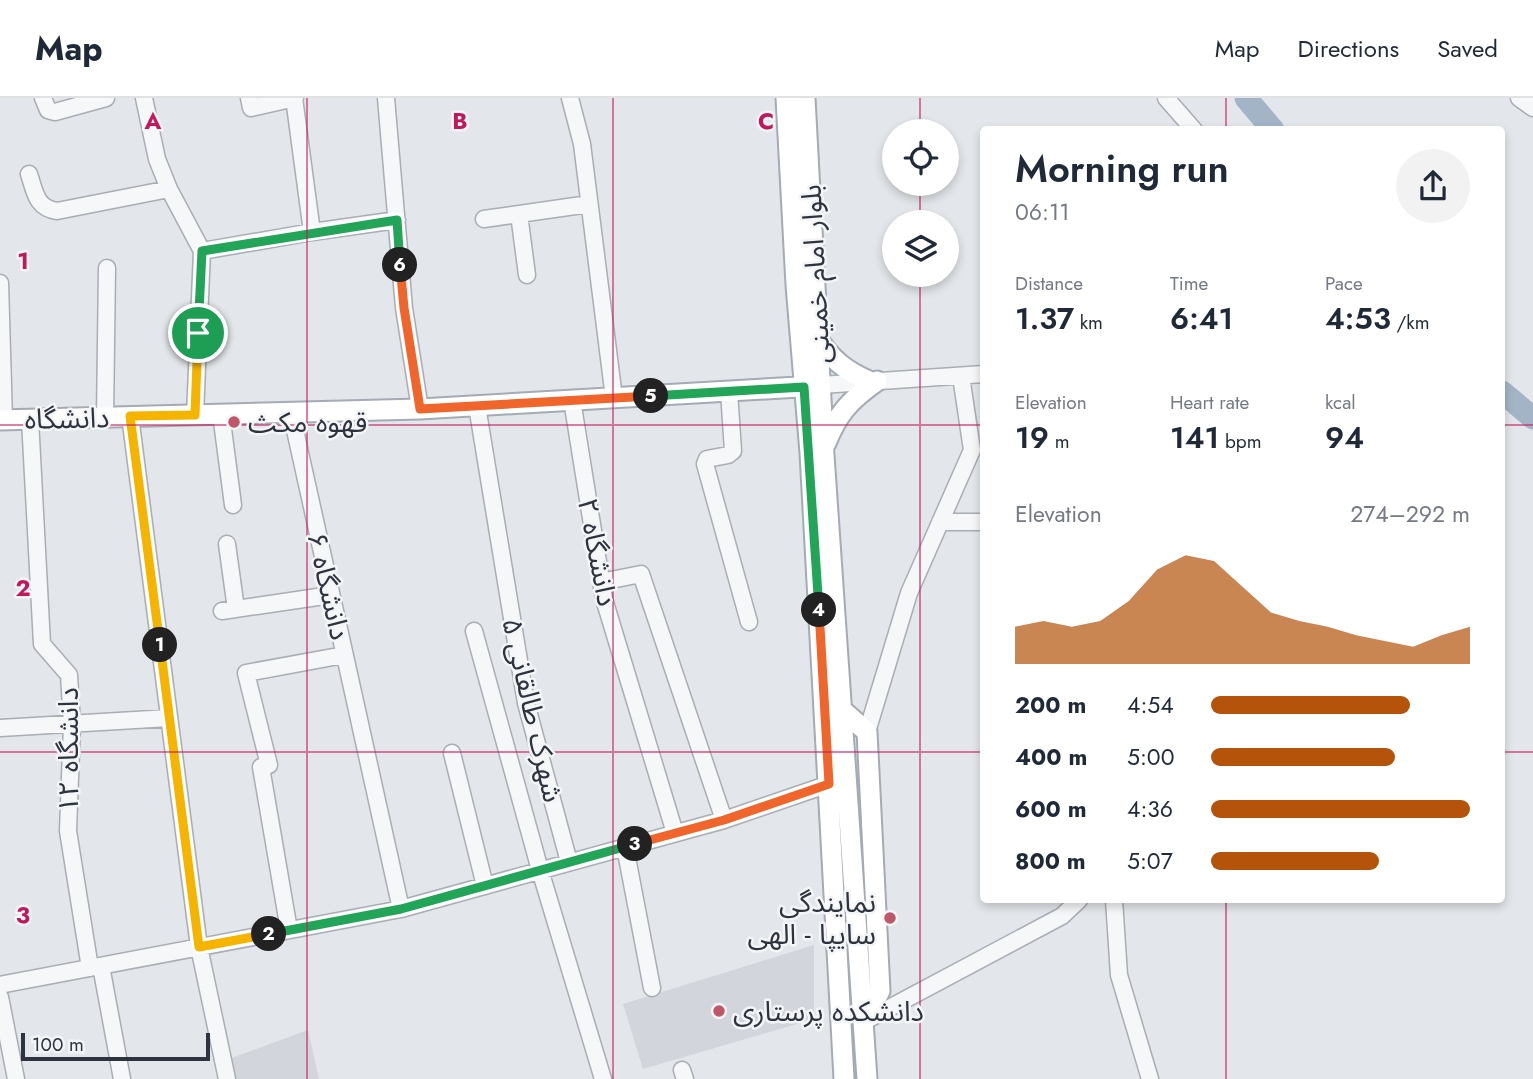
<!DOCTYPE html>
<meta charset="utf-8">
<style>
:root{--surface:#fff;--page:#f2f2f3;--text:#1f2937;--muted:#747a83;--line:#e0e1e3;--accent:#b45309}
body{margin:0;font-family:Jost,"Noto Sans Arabic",sans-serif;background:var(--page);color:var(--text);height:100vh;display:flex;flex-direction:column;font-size:26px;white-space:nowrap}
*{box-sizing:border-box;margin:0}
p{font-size:23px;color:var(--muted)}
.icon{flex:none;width:38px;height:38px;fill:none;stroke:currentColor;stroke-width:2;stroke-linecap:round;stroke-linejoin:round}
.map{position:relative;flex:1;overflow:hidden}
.details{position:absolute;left:980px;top:28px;width:525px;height:777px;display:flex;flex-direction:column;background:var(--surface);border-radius:7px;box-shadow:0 4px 10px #0003}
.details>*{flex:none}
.fabs{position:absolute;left:882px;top:21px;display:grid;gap:14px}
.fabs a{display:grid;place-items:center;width:77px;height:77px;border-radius:50%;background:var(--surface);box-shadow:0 4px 10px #0003;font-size:35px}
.scale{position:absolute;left:21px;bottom:18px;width:189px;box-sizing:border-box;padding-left:7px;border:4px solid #2d3440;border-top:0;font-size:19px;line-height:24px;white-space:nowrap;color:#2d3440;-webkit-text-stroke:5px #f3f5f7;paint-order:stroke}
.pin{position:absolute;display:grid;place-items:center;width:60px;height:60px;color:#fff;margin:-30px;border:4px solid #fff;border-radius:50%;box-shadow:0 2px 7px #0007}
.km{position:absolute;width:35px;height:35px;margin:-18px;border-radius:50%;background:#222;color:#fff;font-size:19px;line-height:35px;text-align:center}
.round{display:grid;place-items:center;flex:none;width:74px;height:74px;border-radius:37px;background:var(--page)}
.summary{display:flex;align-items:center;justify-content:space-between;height:119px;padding:0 35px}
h1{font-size:38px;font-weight:600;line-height:52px}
.metrics{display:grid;grid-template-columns:repeat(3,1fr);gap:10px;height:119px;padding:7px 35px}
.metrics div{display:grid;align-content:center}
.metrics b{font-size:30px;font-weight:600}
.metrics small{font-size:19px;font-weight:400}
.metrics p{font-size:19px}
.chart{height:196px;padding:14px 35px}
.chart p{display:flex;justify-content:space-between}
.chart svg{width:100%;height:126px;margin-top:7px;fill:var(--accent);opacity:.7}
ul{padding:0 35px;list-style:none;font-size:23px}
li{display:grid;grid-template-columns:112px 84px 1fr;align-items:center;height:52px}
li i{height:18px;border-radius:9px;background:var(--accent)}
header{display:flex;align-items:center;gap:42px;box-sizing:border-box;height:98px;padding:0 35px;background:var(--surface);border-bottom:2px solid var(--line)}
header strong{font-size:33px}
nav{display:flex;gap:38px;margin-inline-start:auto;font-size:24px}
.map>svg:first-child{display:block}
</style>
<header>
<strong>Map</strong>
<nav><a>Map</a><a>Directions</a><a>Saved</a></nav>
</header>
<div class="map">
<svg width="1533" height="981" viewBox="0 0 1533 981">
<rect width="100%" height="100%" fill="#e3e6ea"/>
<path fill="#d2d5dc" d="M814,847V921L643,971L623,906Z
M308,932L319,981H233L229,961Z"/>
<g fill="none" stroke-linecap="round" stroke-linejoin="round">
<path stroke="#a3b4c6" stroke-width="23" d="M1246,0L1273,32
M1502,294L1533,320"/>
<g stroke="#a9adb4" stroke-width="19">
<path id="minor" d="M43,0L48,12L55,14L106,0
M144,0L157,61L169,91L202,153L195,317
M249,0L251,10L295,0
M386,0L404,210L420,311
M570,0L582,46L614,300
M1166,0L1194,32
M1519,0L1533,10
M29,76C35,94 36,110 57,113L169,91
M519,116L527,177
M484,121L589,106
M312,134L397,122
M202,153L312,134L294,0
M0,185L4,322
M821,287L984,276
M729,293L733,353L728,357L707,361L705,366L749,524
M572,302L604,501L675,735
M477,308L526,605L569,764
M291,314L401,811
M221,316L233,407
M130,318L199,849L227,981
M105,319L107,170
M30,321L42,546L69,577L72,626L68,733L90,870
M940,424H984
M227,446L236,511
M601,484L641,476L724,722
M222,513L331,497
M474,533L540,772L603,981
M0,630L169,620
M867,634L909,495L972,352L961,278
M452,655L485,788
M625,749L652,890
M1114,802L1119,877L1150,981
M289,832L261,669L269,667L246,575L344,557
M101,868L122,981
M0,887L401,811L724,722L829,686
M0,899L16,981
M863,924L1062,818L1079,802
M682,972L685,981"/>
</g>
<g stroke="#a4abb4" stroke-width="23">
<path id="major" d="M786,0L796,187L810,355L844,981
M805,0L824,357L867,981
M818,241C832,262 846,273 869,283
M0,322L420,311L816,288
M826,345C838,315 850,302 877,283
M842,612L867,634L880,893L864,923"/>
</g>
<use href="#minor" stroke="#f6f7f9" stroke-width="16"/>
<use href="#major" stroke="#fff" stroke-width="19"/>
</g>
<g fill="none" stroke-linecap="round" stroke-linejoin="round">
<g stroke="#fff" stroke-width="14">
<path id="split-1" d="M160,547L130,318L195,317L198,235"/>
</g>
<g stroke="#fff" stroke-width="14">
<path id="split-2" d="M160,547L199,849L269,836"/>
</g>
<g stroke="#fff" stroke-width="14">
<path id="split-3" d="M269,836L401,811L635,746"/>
</g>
<g stroke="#fff" stroke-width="14">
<path id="split-4" d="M635,746L724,722L829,686L819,512"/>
</g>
<g stroke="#fff" stroke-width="14">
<path id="split-5" d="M651,298L804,289L819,512"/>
</g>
<g stroke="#fff" stroke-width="14">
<path id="split-6" d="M400,167L404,210L420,311L651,298"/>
</g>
<g stroke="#fff" stroke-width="14">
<path id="split-7" d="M198,235L202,153L397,122L400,167"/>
</g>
<use href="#split-1" stroke="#f5b400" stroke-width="9"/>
<use href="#split-2" stroke="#f5b400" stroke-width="9"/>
<use href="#split-3" stroke="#22a559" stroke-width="9"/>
<use href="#split-4" stroke="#f0652b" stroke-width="9"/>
<use href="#split-5" stroke="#22a559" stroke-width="9"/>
<use href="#split-6" stroke="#f0652b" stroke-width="9"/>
<use href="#split-7" stroke="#22a559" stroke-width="9"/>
</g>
<path fill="none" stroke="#c2185b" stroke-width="2" stroke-opacity="0.55" d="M307,0V981M613,0V981M920,0V33M1226,0V32M920,86V124M920,177V981M0,327H984M1502,327H1533M0,654H984M1502,654H1533M1226,802V981"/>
<g fill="#c05769" stroke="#f3f5f7" stroke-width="2.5">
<circle cx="234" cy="324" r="7"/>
<circle cx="890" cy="820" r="7"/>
<circle cx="719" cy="913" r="7"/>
</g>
<g text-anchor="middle" stroke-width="5" stroke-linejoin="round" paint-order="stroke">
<g font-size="28" fill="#2d3440" stroke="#f3f5f7">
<text transform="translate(815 176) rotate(-93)" y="10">بلوار امام خمینی</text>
<text transform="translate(67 320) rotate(-1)" y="10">دانشگاه</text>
<text transform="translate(598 454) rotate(79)" y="10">دانشگاه ۲</text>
<text transform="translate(329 488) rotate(77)" y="10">دانشگاه ۶</text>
<text transform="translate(533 612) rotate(77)" y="10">شهرک طالقانی ۵</text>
<text transform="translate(68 652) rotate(-90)" y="10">دانشگاه ۱۲</text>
</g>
<g font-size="28" fill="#2d3440" stroke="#f3f5f7" text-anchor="start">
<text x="248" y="334">قهوه مکث</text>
<text x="876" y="814" text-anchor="end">نمایندگی<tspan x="876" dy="32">سایپا - الهی</tspan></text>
<text x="733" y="923">دانشکده پرستاری</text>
</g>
</g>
<g font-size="23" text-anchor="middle" font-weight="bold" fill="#c2185b" stroke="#f3f5f7" stroke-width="5" stroke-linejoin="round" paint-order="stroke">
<text x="153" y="31">A</text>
<text x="460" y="31">B</text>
<text x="766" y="31">C</text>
<text x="23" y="171">1</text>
<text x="23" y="498">2</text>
<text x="23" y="825">3</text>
</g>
</svg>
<div class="fabs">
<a><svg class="icon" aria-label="locate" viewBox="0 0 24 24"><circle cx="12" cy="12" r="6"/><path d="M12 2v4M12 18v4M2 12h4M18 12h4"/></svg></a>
<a><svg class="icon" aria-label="layers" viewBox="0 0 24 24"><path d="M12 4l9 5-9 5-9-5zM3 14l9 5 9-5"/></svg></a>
</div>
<div class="scale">100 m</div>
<div class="pin" style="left:198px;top:235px;background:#1e9e55"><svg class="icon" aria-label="arrive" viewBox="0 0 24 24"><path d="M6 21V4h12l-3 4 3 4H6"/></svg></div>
<b class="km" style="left:160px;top:547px">1</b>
<b class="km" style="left:269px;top:836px">2</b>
<b class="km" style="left:635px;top:746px">3</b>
<b class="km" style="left:819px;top:512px">4</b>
<b class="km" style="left:651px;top:298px">5</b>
<b class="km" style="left:400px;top:167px">6</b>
<section class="details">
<div class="summary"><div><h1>Morning run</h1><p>06:11</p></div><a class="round"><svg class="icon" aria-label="share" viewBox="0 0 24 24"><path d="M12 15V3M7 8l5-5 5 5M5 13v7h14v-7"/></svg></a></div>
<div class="metrics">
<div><p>Distance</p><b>1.37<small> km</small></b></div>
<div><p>Time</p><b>6:41</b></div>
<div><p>Pace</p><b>4:53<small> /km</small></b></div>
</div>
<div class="metrics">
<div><p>Elevation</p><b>19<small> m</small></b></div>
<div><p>Heart rate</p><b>141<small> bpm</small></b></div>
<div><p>kcal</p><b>94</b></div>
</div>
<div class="chart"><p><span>Elevation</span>274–292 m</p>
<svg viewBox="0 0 160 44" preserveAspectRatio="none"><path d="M0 44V31L10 29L20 31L30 29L40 22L50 11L60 6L70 8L80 17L90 26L100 29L110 31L120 34L130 36L140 38L150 34L160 31V44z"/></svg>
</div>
<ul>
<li><b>200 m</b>4:54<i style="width:77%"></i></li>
<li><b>400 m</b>5:00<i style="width:71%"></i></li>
<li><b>600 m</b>4:36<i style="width:100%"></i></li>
<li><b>800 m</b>5:07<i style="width:65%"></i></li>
</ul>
</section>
</div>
